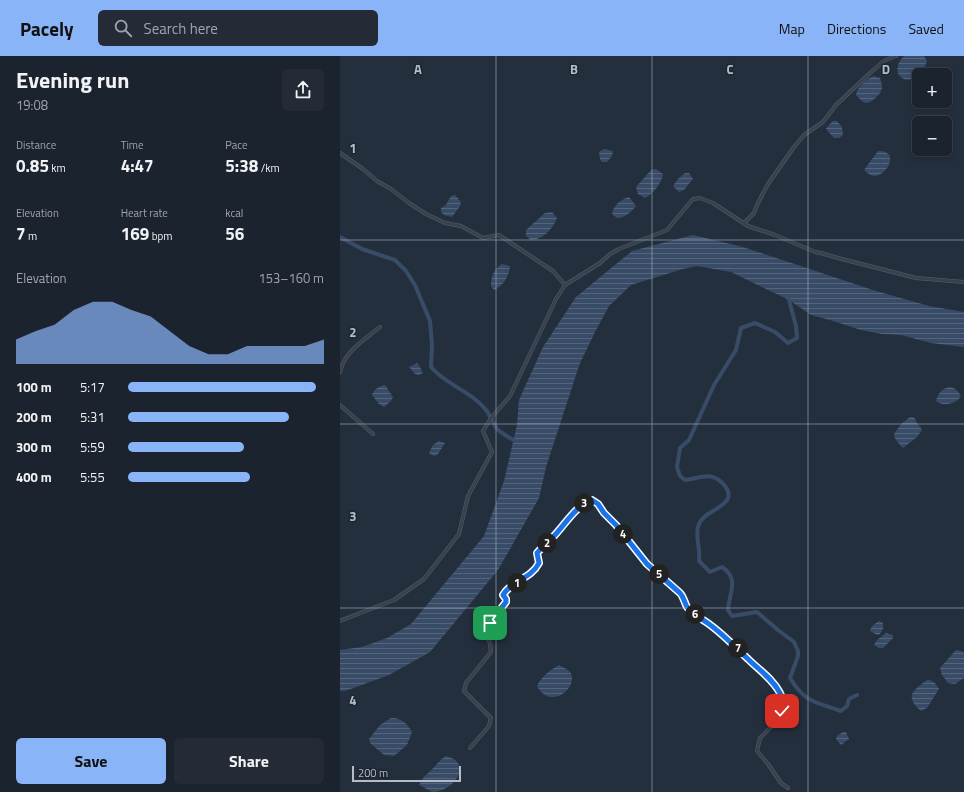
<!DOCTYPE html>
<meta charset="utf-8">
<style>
:root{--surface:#1b232e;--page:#242b36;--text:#f1f3f6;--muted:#a0a4aa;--line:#39404a;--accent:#8ab4f8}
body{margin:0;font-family:"Titillium Web",sans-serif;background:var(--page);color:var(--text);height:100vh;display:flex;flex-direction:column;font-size:15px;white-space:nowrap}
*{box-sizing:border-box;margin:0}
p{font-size:13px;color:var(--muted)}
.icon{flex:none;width:22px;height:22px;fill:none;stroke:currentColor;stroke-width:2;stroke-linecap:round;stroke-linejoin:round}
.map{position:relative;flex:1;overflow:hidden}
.drawer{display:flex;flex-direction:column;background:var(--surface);width:340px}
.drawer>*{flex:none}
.tools{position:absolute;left:572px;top:12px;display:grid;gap:8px}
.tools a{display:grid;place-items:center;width:40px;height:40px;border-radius:6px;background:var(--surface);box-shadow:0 2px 6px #0003,0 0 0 1px var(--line);font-size:20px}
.scale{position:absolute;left:12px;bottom:10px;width:109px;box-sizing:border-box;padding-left:4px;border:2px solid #b4bcc9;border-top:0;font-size:11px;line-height:14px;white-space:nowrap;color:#b4bcc9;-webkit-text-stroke:3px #1d2633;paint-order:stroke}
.pin{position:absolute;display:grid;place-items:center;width:34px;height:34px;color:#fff;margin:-17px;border-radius:8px;box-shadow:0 2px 6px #0006}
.km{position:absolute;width:20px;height:20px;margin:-10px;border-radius:50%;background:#222;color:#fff;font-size:11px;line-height:20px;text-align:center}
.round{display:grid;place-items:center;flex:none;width:42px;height:42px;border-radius:6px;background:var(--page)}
.headline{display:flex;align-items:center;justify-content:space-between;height:68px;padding:0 16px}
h1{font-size:22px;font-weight:700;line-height:30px}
.metrics{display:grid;grid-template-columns:repeat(3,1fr);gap:6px;height:68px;padding:4px 16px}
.metrics div{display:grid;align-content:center}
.metrics b{font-size:17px;font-weight:700}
.metrics small{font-size:11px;font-weight:400}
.metrics p{font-size:11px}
.chart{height:112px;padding:8px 16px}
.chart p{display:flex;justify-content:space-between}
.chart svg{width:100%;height:72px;margin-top:4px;fill:var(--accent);opacity:.7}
.action{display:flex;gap:8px;margin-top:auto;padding:8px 16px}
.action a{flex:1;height:46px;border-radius:6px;background:var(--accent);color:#111;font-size:16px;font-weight:700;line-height:46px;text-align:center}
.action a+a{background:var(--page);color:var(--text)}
ul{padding:0 16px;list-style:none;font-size:13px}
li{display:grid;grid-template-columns:64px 48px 1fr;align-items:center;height:30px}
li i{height:10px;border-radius:5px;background:var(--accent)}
header{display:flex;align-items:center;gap:24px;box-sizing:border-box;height:56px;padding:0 20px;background:var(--accent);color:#111}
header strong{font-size:19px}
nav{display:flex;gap:22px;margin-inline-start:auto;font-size:14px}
.search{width:280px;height:36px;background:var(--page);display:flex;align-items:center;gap:10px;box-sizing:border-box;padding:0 14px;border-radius:6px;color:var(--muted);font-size:15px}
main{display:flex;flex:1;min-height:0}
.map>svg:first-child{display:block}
</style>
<header>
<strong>Pacely</strong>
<div class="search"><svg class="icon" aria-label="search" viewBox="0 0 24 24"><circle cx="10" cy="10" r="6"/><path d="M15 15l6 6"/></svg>Search here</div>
<nav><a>Map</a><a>Directions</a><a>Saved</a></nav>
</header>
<main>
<section class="drawer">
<div class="headline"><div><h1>Evening run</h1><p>19:08</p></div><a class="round"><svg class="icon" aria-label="share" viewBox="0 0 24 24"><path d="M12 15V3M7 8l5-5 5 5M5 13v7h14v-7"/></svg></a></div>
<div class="metrics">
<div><p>Distance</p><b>0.85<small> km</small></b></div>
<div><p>Time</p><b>4:47</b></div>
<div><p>Pace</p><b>5:38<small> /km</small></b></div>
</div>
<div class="metrics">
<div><p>Elevation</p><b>7<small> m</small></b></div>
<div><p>Heart rate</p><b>169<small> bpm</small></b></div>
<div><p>kcal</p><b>56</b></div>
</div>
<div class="chart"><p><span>Elevation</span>153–160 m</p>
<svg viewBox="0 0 160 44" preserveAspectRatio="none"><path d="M0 44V29L10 24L20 20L30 11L40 6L50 6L60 11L70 15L80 24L90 33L100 38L110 38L120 33L130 33L140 33L150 33L160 29V44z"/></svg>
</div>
<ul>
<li><b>100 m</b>5:17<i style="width:96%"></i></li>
<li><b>200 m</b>5:31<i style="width:82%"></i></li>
<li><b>300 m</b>5:59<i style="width:59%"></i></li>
<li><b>400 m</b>5:55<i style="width:62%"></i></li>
</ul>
<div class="action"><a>Save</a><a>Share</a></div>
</section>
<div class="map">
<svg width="624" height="736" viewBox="0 0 624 736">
<defs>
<pattern id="water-rules" width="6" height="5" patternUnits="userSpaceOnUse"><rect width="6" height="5" fill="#394c67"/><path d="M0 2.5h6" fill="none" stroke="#53647b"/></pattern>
</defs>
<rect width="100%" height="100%" fill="#242f3e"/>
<path fill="url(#water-rules)" d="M564,0H584L587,5C575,39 544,20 564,0Z
M534,20L540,22C541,25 542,29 542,32C541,38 532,47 526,47C522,46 519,42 516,39C517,31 526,23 534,20Z
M493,65H497L502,71L503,79L499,82H494L486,73L488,70Z
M579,84V93H590C586,100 579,100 573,95L574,88Z
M264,93L273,95L272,100L267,106H262L260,103L259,96Z
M538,95C560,94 548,119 535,120C531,120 527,117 524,114Z
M316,113L323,118C322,127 313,138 305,142L298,138L296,131L311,114Z
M345,117H349L353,123L344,134L339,136L333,130L338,123Z
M115,139L121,146L120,150L112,161L104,159L101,156V152L106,149L111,140Z
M289,141L296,150C291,156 285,162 277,162L272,158C273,150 281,143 289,141Z
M212,156L217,162C213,173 202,184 191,184L186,180V174L205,157Z
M353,179L403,191L536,235L589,250L624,256V291L591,287L561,279L542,278L521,274L490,264L471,259L449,244L391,216L357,210L343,213L291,229L269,250L256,274L240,307L206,411L199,442L158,514L90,596L49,619L5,635H0V594L22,591L47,582L71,568L144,480L164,425L177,369L179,344L203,291L236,241L292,195Z
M162,208L170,210C169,221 163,230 154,234L151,230C151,220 154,213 162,208Z
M77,307L80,311L83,317L79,319L75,318L69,311Z
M45,329L53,341L51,345L44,351L39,348L32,339C34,333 39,330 45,329Z
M611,331C616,333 619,335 621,341C614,348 604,351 596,345C598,337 602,332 611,331Z
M570,361C576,361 575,363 577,367C578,369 581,371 582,374L577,381L563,392C560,389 554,383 554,378L561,368Z
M99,385L105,387L98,398L94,400L89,397L93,389Z
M539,565L543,567V573L540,578L537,579L530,575L532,570Z
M546,577L553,579V582L543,592H539L534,589L537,584Z
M616,594L624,596V622L615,628L608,627L602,619L600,612Z
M219,609C222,611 228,613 230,616C240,630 211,656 197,630C201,621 210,614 219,609Z
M587,624H590L595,627L599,633L587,652L581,655C564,641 573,634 587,624Z
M51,662C60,661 68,668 72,676L67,689L54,700L44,699L30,687L29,683L40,669Z
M503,676H506L509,683L501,689L496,683L497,680Z
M106,700C109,701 113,702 115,704C129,716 109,736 93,736C89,735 84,731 79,729C83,720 88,718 94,711C98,707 101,703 106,700Z"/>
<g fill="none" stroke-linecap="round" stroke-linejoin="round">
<path stroke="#394c67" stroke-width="4" d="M0,181L22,193L55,204L66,215L75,229L90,265L92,289L91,311C106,329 131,335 146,354C150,359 153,367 157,373C162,378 169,381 175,385
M449,244L456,270L457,282L448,287L435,276L415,267L401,272L396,294L374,329L349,384L340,392L337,411L340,420L345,424C362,422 372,414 385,430C400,450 364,453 359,468C354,479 361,493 359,505L370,516L382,511C400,523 389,537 388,554L392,560L417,556L438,574L454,586L458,595V600L450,622C465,647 476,646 501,655L507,650L509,643L517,639"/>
<g stroke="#565f6c" stroke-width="4">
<path id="street" d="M0,97L23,113L37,125L51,133L69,147L86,158L105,167L121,170L143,182L159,179L213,215L225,229
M404,167L414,157L417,149L428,128L454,91L464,79L483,66L496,49L530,17L544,5L556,0
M0,316C4,296 25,283 40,271
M0,349L33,378
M0,565L54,544L84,523L119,478L128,440L152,396L143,375L151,362L170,340L216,243L225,229L260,207L270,198L279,193L327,174L353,143L360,142L373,147L408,170L435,179L475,196L481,197L498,202L576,222L624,226
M130,692L149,670L151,662L124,635L126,627L151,596L150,587L144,577L145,572L166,546V543L163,539C172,523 206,520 197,497C202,491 208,487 213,481C224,470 237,449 252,444L258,448L264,457L276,469L307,508L340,537L344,541L347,551L362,564L369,568L389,585L407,603L428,620L439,635L442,641V655L434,668L420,682L417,695L428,708L441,727L448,732"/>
</g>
<use href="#street" stroke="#38414e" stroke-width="3"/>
</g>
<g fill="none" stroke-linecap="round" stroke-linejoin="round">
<g stroke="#fff" stroke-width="8">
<path id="route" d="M150,567L166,546V543L163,539C171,525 191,523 199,507L197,497C202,491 208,487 213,481C224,470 236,449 252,444L258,448L264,457L276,469L307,508L340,537C344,541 344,546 347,551C352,558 362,563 369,568C383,578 395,591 408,603C419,614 432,622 440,637C443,642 442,648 442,655"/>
</g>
<use href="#route" stroke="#1a73e8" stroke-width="5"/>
</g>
<path fill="none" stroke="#b4bcc9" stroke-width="1" stroke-opacity="0.55" d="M156,0V736M312,0V736M468,0V736M0,184H624M0,368H624M0,552H624"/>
<g font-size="13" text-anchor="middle" font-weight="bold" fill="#b4bcc9" stroke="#1d2633" stroke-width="3" stroke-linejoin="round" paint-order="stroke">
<text x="78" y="18">A</text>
<text x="234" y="18">B</text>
<text x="390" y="18">C</text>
<text x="546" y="18">D</text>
<text x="13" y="97">1</text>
<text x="13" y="281">2</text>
<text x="13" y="465">3</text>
<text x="13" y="649">4</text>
</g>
</svg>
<div class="tools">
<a>+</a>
<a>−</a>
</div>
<div class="scale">200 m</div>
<div class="pin" style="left:150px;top:567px;background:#1e9e55"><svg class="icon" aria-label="arrive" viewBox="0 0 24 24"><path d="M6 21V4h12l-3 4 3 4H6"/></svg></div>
<div class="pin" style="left:442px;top:655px;background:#d93025"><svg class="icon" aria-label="check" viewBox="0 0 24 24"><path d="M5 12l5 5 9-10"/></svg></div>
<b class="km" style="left:177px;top:527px">1</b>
<b class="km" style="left:207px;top:487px">2</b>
<b class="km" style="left:244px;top:447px">3</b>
<b class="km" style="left:283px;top:478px">4</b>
<b class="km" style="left:319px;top:518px">5</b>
<b class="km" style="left:355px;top:558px">6</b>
<b class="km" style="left:398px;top:592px">7</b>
</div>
</main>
